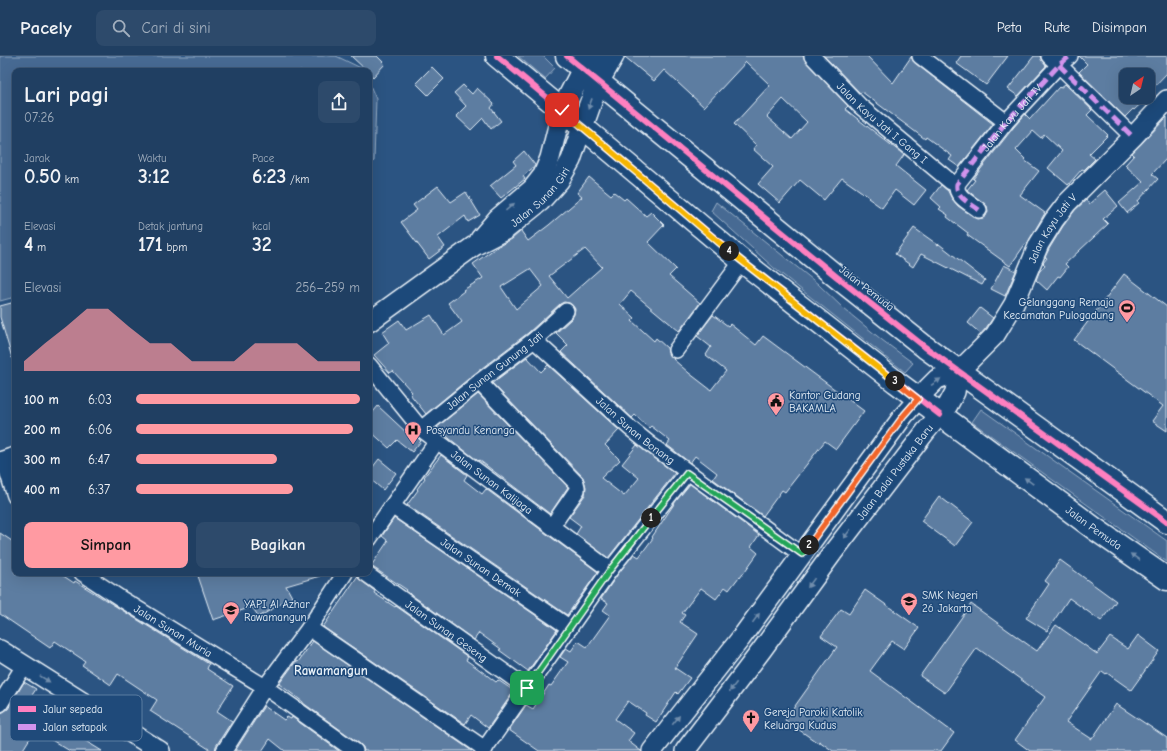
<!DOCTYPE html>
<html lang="id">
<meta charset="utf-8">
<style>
:root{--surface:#203f62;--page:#2d4a6b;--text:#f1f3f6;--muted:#a2afbe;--line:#3d5877;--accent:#ff9aa2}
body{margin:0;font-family:"Comic Neue",sans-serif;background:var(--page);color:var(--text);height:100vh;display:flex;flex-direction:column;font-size:15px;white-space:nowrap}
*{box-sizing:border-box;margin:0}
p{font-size:13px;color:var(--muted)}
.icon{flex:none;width:22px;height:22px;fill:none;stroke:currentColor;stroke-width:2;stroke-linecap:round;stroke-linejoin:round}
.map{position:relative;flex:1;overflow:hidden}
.sheet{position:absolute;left:12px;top:12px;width:360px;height:508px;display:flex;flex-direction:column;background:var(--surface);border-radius:8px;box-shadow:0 4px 16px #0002,0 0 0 1px var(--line)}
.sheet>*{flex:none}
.needle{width:26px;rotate:35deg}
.tools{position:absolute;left:1119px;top:12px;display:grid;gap:8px}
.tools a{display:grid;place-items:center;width:36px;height:36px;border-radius:8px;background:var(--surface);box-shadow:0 4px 16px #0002,0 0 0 1px var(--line);font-size:20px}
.pin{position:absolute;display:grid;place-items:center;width:34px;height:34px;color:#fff;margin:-17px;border-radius:8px;box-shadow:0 2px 6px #0006}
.km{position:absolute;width:20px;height:20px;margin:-10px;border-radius:50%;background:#222;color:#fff;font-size:11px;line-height:20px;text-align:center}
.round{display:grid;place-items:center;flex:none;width:42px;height:42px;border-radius:8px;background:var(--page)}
.overview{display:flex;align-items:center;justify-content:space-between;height:68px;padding:0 12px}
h1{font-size:22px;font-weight:700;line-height:30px}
.metrics{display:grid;grid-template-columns:repeat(3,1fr);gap:6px;height:68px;padding:4px 12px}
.metrics div{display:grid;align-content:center}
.metrics b{font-size:20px;font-weight:700}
.metrics small{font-size:11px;font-weight:400}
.metrics p{font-size:11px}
.chart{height:112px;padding:8px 12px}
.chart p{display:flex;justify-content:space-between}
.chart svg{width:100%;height:72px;margin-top:4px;fill:var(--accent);opacity:.7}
.cta{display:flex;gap:8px;margin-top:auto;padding:8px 12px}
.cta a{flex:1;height:46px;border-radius:8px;background:var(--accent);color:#111;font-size:16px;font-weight:700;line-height:46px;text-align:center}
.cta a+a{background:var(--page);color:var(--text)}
ul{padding:0 12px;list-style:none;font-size:13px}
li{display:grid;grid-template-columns:64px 48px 1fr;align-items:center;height:30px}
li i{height:10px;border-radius:5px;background:var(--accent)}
header{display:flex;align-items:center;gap:24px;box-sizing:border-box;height:56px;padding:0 20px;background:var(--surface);border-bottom:1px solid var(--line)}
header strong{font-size:19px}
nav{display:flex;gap:22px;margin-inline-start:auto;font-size:14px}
.search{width:280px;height:36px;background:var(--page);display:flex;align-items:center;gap:10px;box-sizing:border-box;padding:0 14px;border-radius:8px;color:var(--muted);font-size:15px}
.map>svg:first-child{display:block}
</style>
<header>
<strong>Pacely</strong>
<div class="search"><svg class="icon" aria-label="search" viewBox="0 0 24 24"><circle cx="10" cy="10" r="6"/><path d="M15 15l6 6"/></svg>Cari di sini</div>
<nav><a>Peta</a><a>Rute</a><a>Disimpan</a></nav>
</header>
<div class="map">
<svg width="1167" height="695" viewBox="0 0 1167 695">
<rect width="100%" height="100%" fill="#2b5482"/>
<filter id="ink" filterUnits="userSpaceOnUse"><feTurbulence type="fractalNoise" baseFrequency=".025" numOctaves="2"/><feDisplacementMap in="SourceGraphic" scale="8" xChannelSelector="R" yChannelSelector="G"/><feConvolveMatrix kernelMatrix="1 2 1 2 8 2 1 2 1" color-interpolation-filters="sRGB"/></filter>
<g filter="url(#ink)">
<path fill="#476b93" stroke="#98aec6" d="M0,0H336L363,13V15H15V241L0,245Z
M518,0H543L555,12L545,23Z
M369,27L376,43L374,105L369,108Z
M716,146L818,228L844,253L882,284L913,307L905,316L774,212L711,155Z
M981,353L1167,485V506L972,366Z"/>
<path fill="#5d7da1" stroke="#e8f1f8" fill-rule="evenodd" d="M351,0H377L385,8L373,21L369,17V15H367Z
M625,0H803L806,6L848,50L845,53L904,99L896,110L926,134L914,149L895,134L882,152L868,142L869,141L842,122L824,144L800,124L780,147L758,128L773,111L753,93L756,89L734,68L770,29L746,6L704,51L664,14L654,25L625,1ZM783,43L807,66L792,83L767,61Z
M824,0H867L893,27L911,1L915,7L993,68L959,111L949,104L952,100L926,81L925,83L862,36L860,37Z
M961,0H1008L986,29L956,7Z
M1034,0H1040L1041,3L1046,10L1018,40L1008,33Z
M1079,0H1167V17L1148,37V19H1126V41H1148L1134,54L1133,53L1125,61L1079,16L1087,8Z
M432,11L444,23L428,39L416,27Z
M1065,28L1092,54L1087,59L1108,79L1089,98L1095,103L1084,114L1082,113L1068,129L1048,112L1062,95L1044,78L1041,82L1033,75L1016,94L1025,103L1024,104L1039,115L1020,139L1045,157L1027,188L1026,187L1010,210L967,179L968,177L947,161L948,159L939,153L941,151L931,142L941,129L948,135L951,141L958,150L974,161L978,163L983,162L986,160L988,155L987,150L967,134L975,124L973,123L1013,72L1025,58L1030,63L1059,31L1060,32Z
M463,29L472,38L477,32L494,48L491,52L501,65L491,73L483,62L471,74L456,60L466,50L454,37Z
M1167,61V102L1152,118L1158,123L1138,145L1139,147L1127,157L1119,147L1143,126L1125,109L1134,99L1132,97Z
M524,95L535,109V110L523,120L525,123L501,142L490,130L516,109L513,105Z
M589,121L611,139L614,136L624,144L626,142L646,160L651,156L664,169L648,186L676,213L669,220L700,247L679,275L631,235L620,248L635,262L632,265L654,285L656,282L667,292L668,297L670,301L674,302L673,303L689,317L711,334L726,315L706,299L711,291L697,280L713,259L728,270L730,268L756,289L763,280L864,355L836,393L825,385L785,436L782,434L763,460L713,423L717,417L695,400L690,407L667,389L670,385L651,370L649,372L635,359L632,362L561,296L568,289L556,277L572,262L574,258L575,253L572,249L569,247L564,246L560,248L528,277L473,319L426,358L410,338L412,336L393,315L390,317L374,299L389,287L382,276L399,264L406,274L431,259L444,279L462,266L448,247L464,235L463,234L483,222L473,208L497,191L512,183L521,175L528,185L549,169L582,141L577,137ZM585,193L602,211L567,242L549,220ZM530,213L543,230L516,253L501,231Z
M438,130L451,146L466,136L480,159L468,166L465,160L438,181L445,191L429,203L401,166L417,154L413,149Z
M1105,134L1118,150L1103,163L1108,168L1065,208L1068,211L1060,221L1058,220L1047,234L1036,224L1039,216L1045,209L1043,207L1047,202L1045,201L1049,193L1063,170L1075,154L1086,144L1089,148Z
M914,172L938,189L939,188L985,224L982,229L921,198L913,211L895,198Z
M1004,209L1016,215L1005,240L991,233Z
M1124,218L1167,251V375L1152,365L1163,350L1074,284Z
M15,246V302H12L0,261V250Z
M980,252L993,262L986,272L981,278L968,267Z
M527,301L541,316L548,309L619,374L605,389L620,404L601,422L624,440L639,422L622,408L637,389L675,417L608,502L576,478L581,470L569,461L585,439L586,431L583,421L492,327Z
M478,338L568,431L550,458L479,404L478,405L450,383L437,371Z
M378,350L408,378L411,375L421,385L412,396L397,384L389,392L369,374V361Z
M441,399L467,419L464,424L482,438L486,433L598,516L567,559L407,449L418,434L417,433L425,422L424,421Z
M379,403L396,417L383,434L369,422V416Z
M690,428L759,479L751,491L758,497L740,522L739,521L729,534L725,531L716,543L701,532L682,557L685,559L680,566L698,578L675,612L690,622L678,638L676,636L656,666L645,659L646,657L628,645L615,663L634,677L628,685L641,695H539L509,674L526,649L533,653L549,629L551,630L568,606L560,601L566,592L571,595L578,585L587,591L610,559L603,554L608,547L601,543L617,519L634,498L639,501L653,482L652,481L676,445Z
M939,440L973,466L955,490L921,465Z
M394,462L557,574L528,615L499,594L501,593L479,577L474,584L406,535L407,534L371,510L388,485L382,480Z
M0,477L15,487V517H59L74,527L75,525L209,608L207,613L233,630L217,655L232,665L216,690L215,695H212L150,655L157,644L118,618L111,629L82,609L85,605L55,585L50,592L0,558Z
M1060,504L1116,545L1101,565L1069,542L1047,575L1026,562L1049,528L1045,525Z
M197,517H319L320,520L286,530L292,541L259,561L252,551L213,564Z
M357,521L360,524L375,535L374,537L395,551L396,550L468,601L466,604L476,611L496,626L498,624L514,635L488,672L471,659L465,668L323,571Z
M865,534L919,572L904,593L892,585L870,615L954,677L941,695H833L819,685L818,687L785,664L837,591L821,580L841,553L849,558Z
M971,548L1037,595L1056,569L1097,598L1110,581L1128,593L1138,579L1159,595L1131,634L1107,617L1106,618L1102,615L1066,666L1092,683L1116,648L1167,682V695H1030L1015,684L1045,641L977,592L945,637L920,620Z
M313,585L472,695H364L363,691L360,688L303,647V646L279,628L296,605L298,606Z
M24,626L36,633L29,644L47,655L46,657L81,679L79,681L102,695H70L35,674L22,695H0V658L8,653Z
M264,650L284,664L287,661L291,663L292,661L339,695H285L270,683L262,695H235Z"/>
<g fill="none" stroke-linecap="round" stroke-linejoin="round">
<g stroke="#e8f1f8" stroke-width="18">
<g id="minor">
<path id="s1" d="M812,0L860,50L951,126L957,128"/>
<path d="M920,0L1006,66"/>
<path d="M1049,0L1059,9L1133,81"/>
<path id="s2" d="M957,128L1006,66L1059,9L1070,0"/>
<path d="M957,128C955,141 970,147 979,154"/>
<path id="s3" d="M534,284L630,372L651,389L802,499"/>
<path d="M676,294L742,205"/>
<path id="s4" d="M369,309L421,373L610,514"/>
<path d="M479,326L576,427L577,431V434L552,470"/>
<path id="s5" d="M421,373L479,326L534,284L566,255"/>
<path d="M4,405L15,440"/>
<path id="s6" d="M392,450L570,572"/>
<path d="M369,483L392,450L437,385"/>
<path id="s7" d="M82,517L123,544L265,631L355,695"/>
<path id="s8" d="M365,517L527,632"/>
<path d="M309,572L485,693"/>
<path d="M0,648L24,610"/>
<path d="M224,695L265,631L309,572L345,517"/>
<path d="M483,695L610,514L687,417"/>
</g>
</g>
<g stroke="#e8f1f8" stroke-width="22">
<g id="tertiary">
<path d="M480,183L498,162L532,133L543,119L550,102L562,54"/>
<path id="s9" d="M369,266L474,190L505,174L541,145L559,125L571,104L582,71"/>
<path d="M0,406L15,401"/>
<path d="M0,594L160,695"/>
<path id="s10" d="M652,695L741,582L904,359L928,332L937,323L958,316L995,279L1014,248L1039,188L1054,164L1067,147L1133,81L1167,44"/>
<path id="s11" d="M685,695L761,595L834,495L926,375L948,349L955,336L958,316"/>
</g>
</g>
<g stroke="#e8f1f8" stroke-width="24">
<path id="secondary" d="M562,54L583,13L592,0
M582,71L598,26L613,0"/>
</g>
<g stroke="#e8f1f8" stroke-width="25">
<g id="primary">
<path id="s12" d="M497,0L598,84L742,205L896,326L1095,473L1167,523"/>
<path d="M567,0L837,221L925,291L1167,466"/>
</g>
</g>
<use href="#minor" stroke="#1f4a7a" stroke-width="15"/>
<use href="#tertiary" stroke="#1f4a7a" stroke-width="19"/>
<use href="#secondary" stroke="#1f4a7a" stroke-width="21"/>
<use href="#primary" stroke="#1f4a7a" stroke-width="22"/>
<path stroke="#d193ec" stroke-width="5" stroke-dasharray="10 5" stroke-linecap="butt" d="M1059,9L1133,81
M979,154C970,147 955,141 957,128L1006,66L1059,9L1070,0
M774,478L802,499"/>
<g stroke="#1f4a7a" stroke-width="8">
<path id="cycleway" d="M497,0L598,84L742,205L940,359
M567,0L837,221L925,291L1167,466"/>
</g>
<use href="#cycleway" stroke="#ff80c0" stroke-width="6"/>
</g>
<defs><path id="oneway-solid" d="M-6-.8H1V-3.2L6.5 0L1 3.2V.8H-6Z"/></defs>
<g fill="#6f8dac">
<use href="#oneway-solid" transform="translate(590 48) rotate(110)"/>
<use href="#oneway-solid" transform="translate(510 151) rotate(-40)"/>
<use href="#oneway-solid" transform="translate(936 326) rotate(-35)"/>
<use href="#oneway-solid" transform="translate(1029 425) rotate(-144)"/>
<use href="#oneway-solid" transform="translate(847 478) rotate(128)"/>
<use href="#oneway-solid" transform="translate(1135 501) rotate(-145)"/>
<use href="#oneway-solid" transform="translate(811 527) rotate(126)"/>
<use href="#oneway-solid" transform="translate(756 562) rotate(-54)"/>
<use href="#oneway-solid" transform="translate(45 623) rotate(32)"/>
<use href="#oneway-solid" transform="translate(733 631) rotate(127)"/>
<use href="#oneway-solid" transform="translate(676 664) rotate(-52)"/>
</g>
</g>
<g fill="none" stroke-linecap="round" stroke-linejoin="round" filter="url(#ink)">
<g stroke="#fff" stroke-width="8">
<path id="split-1" d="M527,632L610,514L651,462"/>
</g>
<g stroke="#fff" stroke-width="8">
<path id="split-2" d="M651,462L687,417L802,498L809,489"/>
</g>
<g stroke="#fff" stroke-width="8">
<path id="split-3" d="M809,489L904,359L918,343L895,325"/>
</g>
<g stroke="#fff" stroke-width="8">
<path id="split-4" d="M729,195L895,325"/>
</g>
<g stroke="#fff" stroke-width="8">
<path id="split-5" d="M562,54L598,84L729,195"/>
</g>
<use href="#split-1" stroke="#22a559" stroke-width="5"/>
<use href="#split-2" stroke="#22a559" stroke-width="5"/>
<use href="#split-3" stroke="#f0652b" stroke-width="5"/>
<use href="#split-4" stroke="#f5b400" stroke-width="5"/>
<use href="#split-5" stroke="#f5b400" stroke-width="5"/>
</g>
<defs>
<g id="stadium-pin" transform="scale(0.9)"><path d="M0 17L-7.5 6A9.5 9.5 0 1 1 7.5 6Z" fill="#ff9aa2" stroke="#1f4a7a"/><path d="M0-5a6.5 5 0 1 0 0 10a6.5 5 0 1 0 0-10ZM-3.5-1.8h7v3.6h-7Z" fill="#111"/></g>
<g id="civic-pin" transform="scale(0.9)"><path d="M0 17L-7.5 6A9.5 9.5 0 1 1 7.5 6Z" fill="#ff9aa2" stroke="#1f4a7a"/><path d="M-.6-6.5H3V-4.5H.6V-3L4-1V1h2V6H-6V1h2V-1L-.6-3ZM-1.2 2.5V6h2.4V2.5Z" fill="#111"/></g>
<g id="hospital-pin" transform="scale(0.9)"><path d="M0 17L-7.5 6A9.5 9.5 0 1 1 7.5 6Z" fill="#ff9aa2" stroke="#1f4a7a"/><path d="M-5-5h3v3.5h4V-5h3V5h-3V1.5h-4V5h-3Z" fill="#111"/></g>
<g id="school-pin" transform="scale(0.9)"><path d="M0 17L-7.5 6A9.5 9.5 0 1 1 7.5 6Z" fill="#ff9aa2" stroke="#1f4a7a"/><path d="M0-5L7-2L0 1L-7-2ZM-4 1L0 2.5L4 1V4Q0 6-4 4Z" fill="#111"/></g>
<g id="church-pin" transform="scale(0.9)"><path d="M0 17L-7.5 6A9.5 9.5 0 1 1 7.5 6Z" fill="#ff9aa2" stroke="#1f4a7a"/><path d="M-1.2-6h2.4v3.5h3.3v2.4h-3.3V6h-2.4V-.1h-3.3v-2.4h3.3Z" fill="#111"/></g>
</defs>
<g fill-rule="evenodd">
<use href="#stadium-pin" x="1127" y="252"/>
<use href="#civic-pin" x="776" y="345"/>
<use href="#hospital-pin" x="413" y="374"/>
<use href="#school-pin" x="909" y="545"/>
<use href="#school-pin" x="231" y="554"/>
<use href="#church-pin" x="751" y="662"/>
</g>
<g text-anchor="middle" stroke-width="3" stroke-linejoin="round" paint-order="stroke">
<g font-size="11" fill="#e8f1f8" stroke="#1f4a7a">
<text dy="4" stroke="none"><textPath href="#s2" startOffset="86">Jalan Kayu Jati IV</textPath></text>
<text dy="4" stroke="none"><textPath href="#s1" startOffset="97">Jalan Kayu Jati I Gang I</textPath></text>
<text dy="4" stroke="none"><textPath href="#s9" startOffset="213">Jalan Sunan Giri</textPath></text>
<text dy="4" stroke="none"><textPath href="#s10" startOffset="665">Jalan Kayu Jati V</textPath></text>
<text transform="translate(867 232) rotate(38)" y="4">Jalan Pemuda</text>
<text dy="4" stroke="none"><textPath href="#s5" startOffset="94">Jalan Sunan Gunung Jati</textPath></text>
<text dy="4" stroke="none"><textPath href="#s3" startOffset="136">Jalan Sunan Bonang</textPath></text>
<text dy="4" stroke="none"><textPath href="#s11" startOffset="349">Jalan Balai Pustaka Baru</textPath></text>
<text dy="4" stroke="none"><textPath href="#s4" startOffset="171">Jalan Sunan Kalijaga</textPath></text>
<text dy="4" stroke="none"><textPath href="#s12" startOffset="761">Jalan Pemuda</textPath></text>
<text dy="4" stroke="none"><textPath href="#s6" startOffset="108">Jalan Sunan Demak</textPath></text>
<text dy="4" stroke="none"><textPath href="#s7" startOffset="108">Jalan Sunan Muria</textPath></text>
<text dy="4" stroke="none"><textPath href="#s8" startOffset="100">Jalan Sunan Geseng</textPath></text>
</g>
<g font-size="11" fill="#e8f1f8" stroke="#1f4a7a" text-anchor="start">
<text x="1114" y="250" text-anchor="end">Gelanggang Remaja<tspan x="1114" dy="13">Kecamatan Pulogadung</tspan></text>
<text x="789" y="343">Kantor Gudang<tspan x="789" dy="13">BAKAMLA</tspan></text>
<text x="426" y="378">Posyandu Kenanga</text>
<text x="922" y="543">SMK Negeri<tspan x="922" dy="13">26 Jakarta</tspan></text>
<text x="244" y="552">YAPI Al Azhar<tspan x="244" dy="13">Rawamangun</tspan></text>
<text x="764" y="660">Gereja Paroki Katolik<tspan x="764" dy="13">Keluarga Kudus</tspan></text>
</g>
<g font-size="13" font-weight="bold" fill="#e8f1f8" stroke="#1f4a7a">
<text x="331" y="619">Rawamangun</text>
</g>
</g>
<rect x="10" y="639" width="132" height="46" rx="6" fill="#1f4a7a" stroke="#5b7ca0" stroke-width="1"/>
<rect x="18" y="650" width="18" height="6" fill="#ff80c0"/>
<rect x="18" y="668" width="18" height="6" fill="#d193ec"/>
<g font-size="11" fill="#e8f1f8">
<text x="43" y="657">Jalur sepeda</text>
<text x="43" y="675">Jalan setapak</text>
</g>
</svg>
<div class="tools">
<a><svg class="needle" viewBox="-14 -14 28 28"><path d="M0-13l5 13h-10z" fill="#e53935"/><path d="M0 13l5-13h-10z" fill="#a2afbe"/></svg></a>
</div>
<div class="pin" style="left:527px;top:632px;background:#1e9e55"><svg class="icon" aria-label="arrive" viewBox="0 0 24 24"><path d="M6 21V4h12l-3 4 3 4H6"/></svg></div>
<div class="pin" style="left:562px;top:54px;background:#d93025"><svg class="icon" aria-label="check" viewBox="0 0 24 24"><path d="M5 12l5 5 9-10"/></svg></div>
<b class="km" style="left:651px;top:462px">1</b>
<b class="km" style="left:809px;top:489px">2</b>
<b class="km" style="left:895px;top:325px">3</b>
<b class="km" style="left:729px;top:195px">4</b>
<section class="sheet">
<div class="overview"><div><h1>Lari pagi</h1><p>07:26</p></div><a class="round"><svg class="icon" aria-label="share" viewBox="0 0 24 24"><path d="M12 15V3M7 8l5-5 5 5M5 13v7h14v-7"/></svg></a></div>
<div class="metrics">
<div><p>Jarak</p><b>0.50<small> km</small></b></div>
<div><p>Waktu</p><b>3:12</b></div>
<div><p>Pace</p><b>6:23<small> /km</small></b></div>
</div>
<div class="metrics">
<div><p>Elevasi</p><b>4<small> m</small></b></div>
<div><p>Detak jantung</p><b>171<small> bpm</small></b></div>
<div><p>kcal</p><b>32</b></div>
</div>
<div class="chart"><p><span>Elevasi</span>256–259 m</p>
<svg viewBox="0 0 160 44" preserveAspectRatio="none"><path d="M0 44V38L10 27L20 17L30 6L40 6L50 17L60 27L70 27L80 38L90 38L100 38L110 27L120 27L130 27L140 38L150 38L160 38V44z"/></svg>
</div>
<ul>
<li><b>100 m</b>6:03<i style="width:100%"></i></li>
<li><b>200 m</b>6:06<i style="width:97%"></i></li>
<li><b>300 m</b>6:47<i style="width:63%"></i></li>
<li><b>400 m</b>6:37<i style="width:70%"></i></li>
</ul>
<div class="cta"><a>Simpan</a><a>Bagikan</a></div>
</section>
</div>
